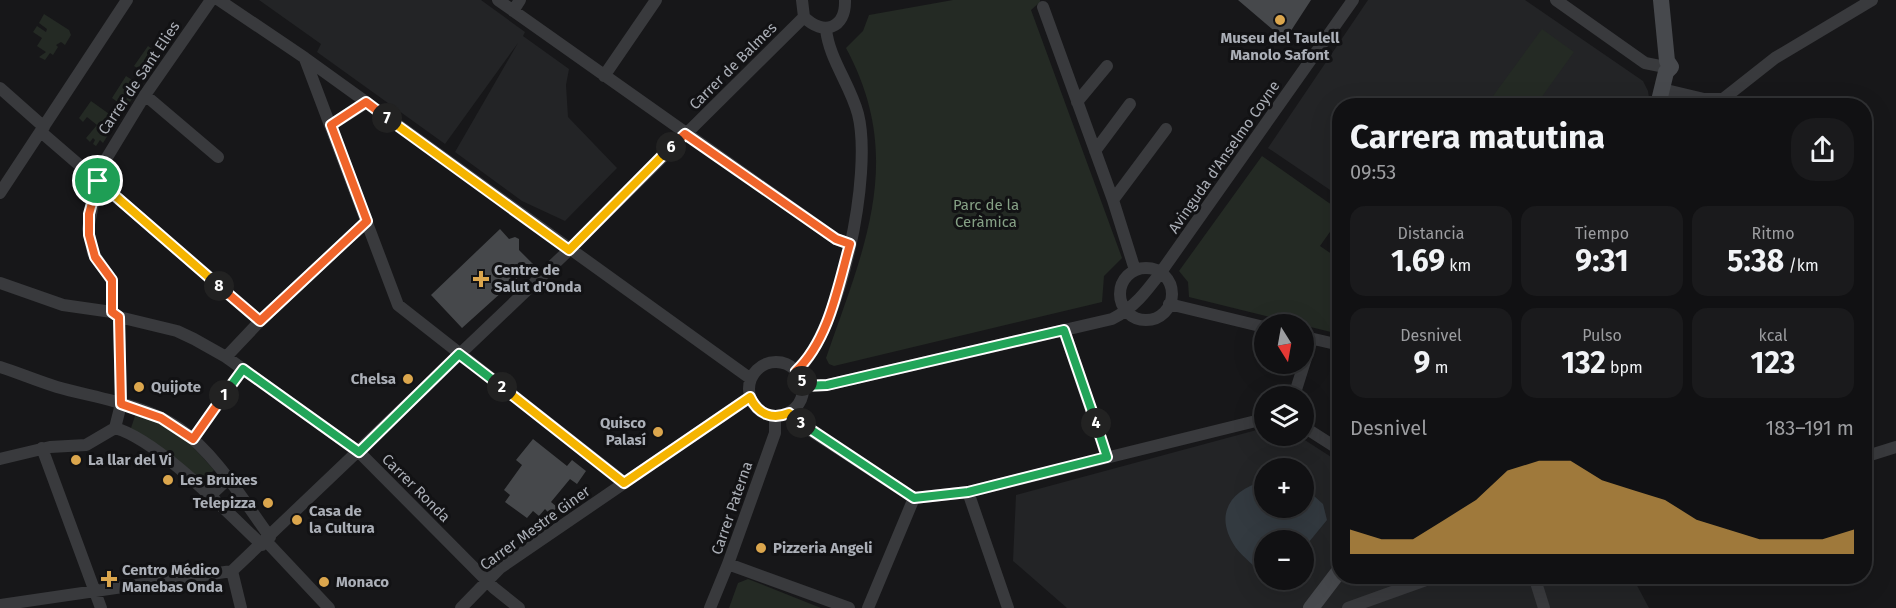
<!DOCTYPE html>
<html lang="es">
<meta charset="utf-8">
<style>
:root{--surface:#111113;--page:#1a1a1c;--text:#f1f3f6;--muted:#9c9da0;--line:#303133;--accent:#dba64d}
body{margin:0;font-family:"Fira Sans",sans-serif;background:var(--page);color:var(--text);height:100vh;display:flex;flex-direction:column;font-size:22px;white-space:nowrap}
*{box-sizing:border-box;margin:0}
p{font-size:20px;color:var(--muted)}
.icon{flex:none;width:33px;height:33px;fill:none;stroke:currentColor;stroke-width:2;stroke-linecap:round;stroke-linejoin:round}
.map{position:relative;flex:1;overflow:hidden}
.sheet{position:absolute;left:1332px;top:98px;width:540px;height:486px;display:flex;flex-direction:column;background:var(--surface);border-radius:24px;box-shadow:0 6px 24px #0002,0 0 0 2px var(--line)}
.sheet>*{flex:none}
.needle{width:39px;rotate:169deg}
.tools{position:absolute;left:1254px;top:314px;display:grid;gap:12px}
.tools a{display:grid;place-items:center;width:60px;height:60px;border-radius:50%;background:var(--surface);box-shadow:0 6px 24px #0002,0 0 0 2px var(--line);font-size:30px}
.pin{position:absolute;display:grid;place-items:center;width:51px;height:51px;color:#fff;margin:-26px;border:3px solid #fff;border-radius:50%;box-shadow:0 2px 6px #0007}
.km{position:absolute;width:30px;height:30px;margin:-15px;border-radius:50%;background:#222;color:#fff;font-size:16px;line-height:30px;text-align:center}
.round{display:grid;place-items:center;flex:none;width:63px;height:63px;border-radius:24px;background:var(--page)}
.head{display:flex;align-items:center;justify-content:space-between;height:102px;padding:0 18px}
h1{font-size:33px;font-weight:700;line-height:45px}
.stats{display:grid;grid-template-columns:repeat(3,1fr);gap:9px;height:102px;padding:6px 18px}
.stats div{display:grid;align-content:center;border-radius:15px;background:var(--page);text-align:center}
.stats b{font-size:30px;font-weight:700}
.stats small{font-size:16px;font-weight:400}
.stats p{font-size:16px}
.chart{height:168px;padding:12px 18px}
.chart p{display:flex;justify-content:space-between}
.chart svg{width:100%;height:108px;margin-top:6px;fill:var(--accent);opacity:.7}
.map>svg:first-child{display:block}
</style>
<div class="map">
<svg width="1896" height="608" viewBox="0 0 1896 608">
<rect width="100%" height="100%" fill="#171719"/>
<path fill="#232426" fill-rule="evenodd" d="M259,0H481L525,32L523,36L569,69L566,85L568,117L617,168L565,221L522,201L455,152L518,43L445,144L317,52L321,44Z
M1368,0H1525L1643,81L1648,91L1650,105H1340L1339,196L1268,148Z
M1264,428V435H1297L1339,462L1340,576H1632L1649,608H1067L1013,561L1016,495ZM1264,468H1304V507H1264ZM1264,540H1304V579H1264Z"/>
<path fill="#242a24" d="M953,0H1040V2L1031,10L1122,258L1104,276L1102,302L834,366L829,364L826,358C864,248 906,159 846,48L863,31L869,15Z
M44,14L69,30L71,35L65,45L61,42L56,45L58,47L53,55L50,53L45,60L39,57L46,52L37,46L42,38L33,32L37,26L46,32L47,29L39,23Z
M1542,29L1574,52L1536,105H1506L1493,96Z
M148,46L161,56L148,75L134,66Z
M126,76L137,83L134,88L137,91L128,105L123,106L112,98Z
M91,101L112,116L102,130L108,135L103,143L100,140L96,146L93,144L95,140L93,138L90,142L86,138L97,125L87,117L83,122L79,118Z
M1262,156L1339,210V219L1320,246L1339,259V334L1189,297L1188,282L1179,271Z
M136,413C173,426 189,441 214,470L200,484L130,431Z
M748,579L821,608H729L738,583Z"/>
<path fill="#333a40" d="M1264,481V507H1304V487L1323,504L1327,520L1304,548V540H1264L1263,575C1255,566 1244,558 1236,548C1213,515 1230,490 1264,481Z"/>
<path fill="#46484b" d="M1238,0H1311L1285,40Z
M500,229L509,239L515,237L519,239V250L533,264L462,328L431,295Z
M533,439L567,466L572,460L586,471L577,484L570,479L551,502L557,507L551,515L545,509L539,516L533,511L527,518L505,502L510,495L504,490L522,465L516,460Z"/>
<g fill="none" stroke-linecap="round" stroke-linejoin="round">
<path stroke="#393a3d" stroke-width="12" d="M219,0L305,58L751,379
M498,0L836,239L850,244
M802,0L804,17C823,36 846,29 845,0
M1556,0L1645,63L1660,66
M1043,7L1113,200L1135,270
M513,11L520,0
M305,59L398,305L625,483
M604,76L656,0
M0,88L44,127
M1662,89L1704,99H1723L1775,58L1872,0
M145,95L218,157
M1077,102L1107,66
M331,125L366,103
M41,132L260,321
M1095,151L1130,104
M0,193L127,0
M1113,200L1166,129
M1120 294a26 26 0 1 1 52 0a26 26 0 1 1-52 0Z
M0,283L63,305L112,312L119,317L177,331L194,339L226,357L359,452L494,588L519,608
M1169,304L1264,327
M112,312V281L93,253L88,229L100,169L145,95L211,0
M1064,330L1107,457
M1305,337L1340,345
M226,357L260,321L367,221
M749 389a27 27 0 1 1 54 0a27 27 0 1 1-54 0Z
M0,367C19,373 37,381 57,387C96,398 144,404 179,428C216,454 243,500 270,537
M797,371C841,329 873,173 858,114C850,84 829,59 826,29
M803,386L827,385L1112,319C1134,308 1146,292 1161,272L1353,0
M1294,396L1312,339
M789,413L805,427L914,498L968,492L1264,419
M1304,427L1340,450
M115,428C158,440 228,513 262,545
M193,439L243,369
M42,448L101,608
M1864,457L1896,447
M0,459L50,447L86,445L115,428L121,404L119,317
M968,492L1008,608
M210,496L228,479
M266,541L329,608
M728,564L849,608
M232,571L241,608
M1534,576L1544,608
M0,605L232,571L569,250L804,17
M461,608L500,568L750,397
M710,608L728,564L775,433V417
M868,608L914,498
M1348,608L1437,576"/>
<path stroke="#47494d" stroke-width="16" d="M1661,0L1667,61
M1658,105L1666,72L1671,67L1667,61
M1311,608L1340,570"/>
</g>
<g fill="none" stroke-linecap="round" stroke-linejoin="round">
<g stroke="#fff" stroke-width="12">
<path id="split-1" d="M98,181L89,214V235L95,257L112,280V312L119,317L121,404L161,418L193,439L224,395"/>
</g>
<g stroke="#fff" stroke-width="12">
<path id="split-2" d="M224,395L243,369L359,452L459,354L502,387"/>
</g>
<g stroke="#fff" stroke-width="12">
<path id="split-3" d="M502,387L624,483L750,397C758,414 772,420 789,413L801,423"/>
</g>
<g stroke="#fff" stroke-width="12">
<path id="split-4" d="M801,423L914,498L968,492L1107,457L1096,423"/>
</g>
<g stroke="#fff" stroke-width="12">
<path id="split-5" d="M802,381L803,386L827,385L1064,330L1096,423"/>
</g>
<g stroke="#fff" stroke-width="12">
<path id="split-6" d="M671,147L685,134L836,239L850,244C838,286 829,340 796,371L802,381"/>
</g>
<g stroke="#fff" stroke-width="12">
<path id="split-7" d="M387,118L569,250L671,147"/>
</g>
<g stroke="#fff" stroke-width="12">
<path id="split-8" d="M219,286L260,321L367,221L331,125L366,102L387,118"/>
</g>
<g stroke="#fff" stroke-width="12">
<path id="split-9" d="M98,181L219,286"/>
</g>
<use href="#split-1" stroke="#f0652b" stroke-width="8"/>
<use href="#split-2" stroke="#22a559" stroke-width="8"/>
<use href="#split-3" stroke="#f5b400" stroke-width="8"/>
<use href="#split-4" stroke="#22a559" stroke-width="8"/>
<use href="#split-5" stroke="#22a559" stroke-width="8"/>
<use href="#split-6" stroke="#f0652b" stroke-width="8"/>
<use href="#split-7" stroke="#f5b400" stroke-width="8"/>
<use href="#split-8" stroke="#f0652b" stroke-width="8"/>
<use href="#split-9" stroke="#f5b400" stroke-width="8"/>
</g>
<g fill="#dba64d" stroke="#121214" stroke-width="2">
<circle cx="1280" cy="20" r="6"/>
<path d="M478 270h6v6h6v6h-6v6h-6v-6h-6v-6h6z"/>
<circle cx="408" cy="379" r="6"/>
<circle cx="139" cy="387" r="6"/>
<circle cx="658" cy="432" r="6"/>
<circle cx="76" cy="460" r="6"/>
<circle cx="168" cy="480" r="6"/>
<circle cx="268" cy="503" r="6"/>
<circle cx="297" cy="520" r="6"/>
<circle cx="761" cy="548" r="6"/>
<path d="M106 570h6v6h6v6h-6v6h-6v-6h-6v-6h6z"/>
<circle cx="324" cy="582" r="6"/>
</g>
<g text-anchor="middle" stroke-width="6" stroke-linejoin="round" paint-order="stroke">
<g font-size="15" font-weight="bold" fill="#abafb7" stroke="#121214" text-anchor="start">
<text x="1280" y="43" text-anchor="middle">Museu del Taulell<tspan x="1280" dy="17">Manolo Safont</tspan></text>
<text x="494" y="275">Centre de<tspan x="494" dy="17">Salut d'Onda</tspan></text>
<text x="396" y="384" text-anchor="end">Chelsa</text>
<text x="151" y="392">Quijote</text>
<text x="646" y="428" text-anchor="end">Quisco<tspan x="646" dy="17">Palasí</tspan></text>
<text x="88" y="465">La llar del Vi</text>
<text x="180" y="485">Les Bruixes</text>
<text x="256" y="508" text-anchor="end">Telepizza</text>
<text x="309" y="516">Casa de<tspan x="309" dy="17">la Cultura</tspan></text>
<text x="773" y="553">Pizzeria Angeli</text>
<text x="122" y="575">Centro Médico<tspan x="122" dy="17">Manebas Onda</tspan></text>
<text x="336" y="587">Monaco</text>
</g>
<g font-size="15" fill="#abafb7" stroke="#121214">
<text transform="translate(733 66) rotate(-45)" y="5">Carrer de Balmes</text>
<text transform="translate(139 78) rotate(-56)" y="5">Carrer de Sant Elies</text>
<text transform="translate(1224 157) rotate(-55)" y="5">Avinguda d'Anselmo Coyne</text>
<text transform="translate(416 488) rotate(45)" y="5">Carrer Ronda</text>
<text transform="translate(732 508) rotate(-71)" y="5">Carrer Paterna</text>
<text transform="translate(535 528) rotate(-36)" y="5">Carrer Mestre Giner</text>
</g>
<g font-size="15" fill="#85a085" stroke="#121214">
<text x="986" y="210">Parc de la<tspan x="986" dy="17">Ceràmica</tspan></text>
</g>
</g>
</svg>
<div class="tools">
<a><svg class="needle" viewBox="-14 -14 28 28"><path d="M0-13l5 13h-10z" fill="#e53935"/><path d="M0 13l5-13h-10z" fill="#9c9da0"/></svg></a>
<a><svg class="icon" aria-label="layers" viewBox="0 0 24 24"><path d="M12 4l9 5-9 5-9-5zM3 14l9 5 9-5"/></svg></a>
<a>+</a>
<a>−</a>
</div>
<div class="pin" style="left:98px;top:181px;background:#1e9e55"><svg class="icon" aria-label="arrive" viewBox="0 0 24 24"><path d="M6 21V4h12l-3 4 3 4H6"/></svg></div>
<b class="km" style="left:224px;top:395px">1</b>
<b class="km" style="left:502px;top:387px">2</b>
<b class="km" style="left:801px;top:423px">3</b>
<b class="km" style="left:1096px;top:423px">4</b>
<b class="km" style="left:802px;top:381px">5</b>
<b class="km" style="left:671px;top:147px">6</b>
<b class="km" style="left:387px;top:118px">7</b>
<b class="km" style="left:219px;top:286px">8</b>
<section class="sheet">
<div class="head"><div><h1>Carrera matutina</h1><p>09:53</p></div><a class="round"><svg class="icon" aria-label="share" viewBox="0 0 24 24"><path d="M12 15V3M7 8l5-5 5 5M5 13v7h14v-7"/></svg></a></div>
<div class="stats">
<div><p>Distancia</p><b>1.69<small> km</small></b></div>
<div><p>Tiempo</p><b>9:31</b></div>
<div><p>Ritmo</p><b>5:38<small> /km</small></b></div>
</div>
<div class="stats">
<div><p>Desnivel</p><b>9<small> m</small></b></div>
<div><p>Pulso</p><b>132<small> bpm</small></b></div>
<div><p>kcal</p><b>123</b></div>
</div>
<div class="chart"><p><span>Desnivel</span>183–191 m</p>
<svg viewBox="0 0 160 44" preserveAspectRatio="none"><path d="M0 44V34L10 38L20 38L30 30L40 22L50 10L60 6L70 6L80 14L90 18L100 22L110 30L120 34L130 38L140 38L150 38L160 34V44z"/></svg>
</div>
</section>
</div>
